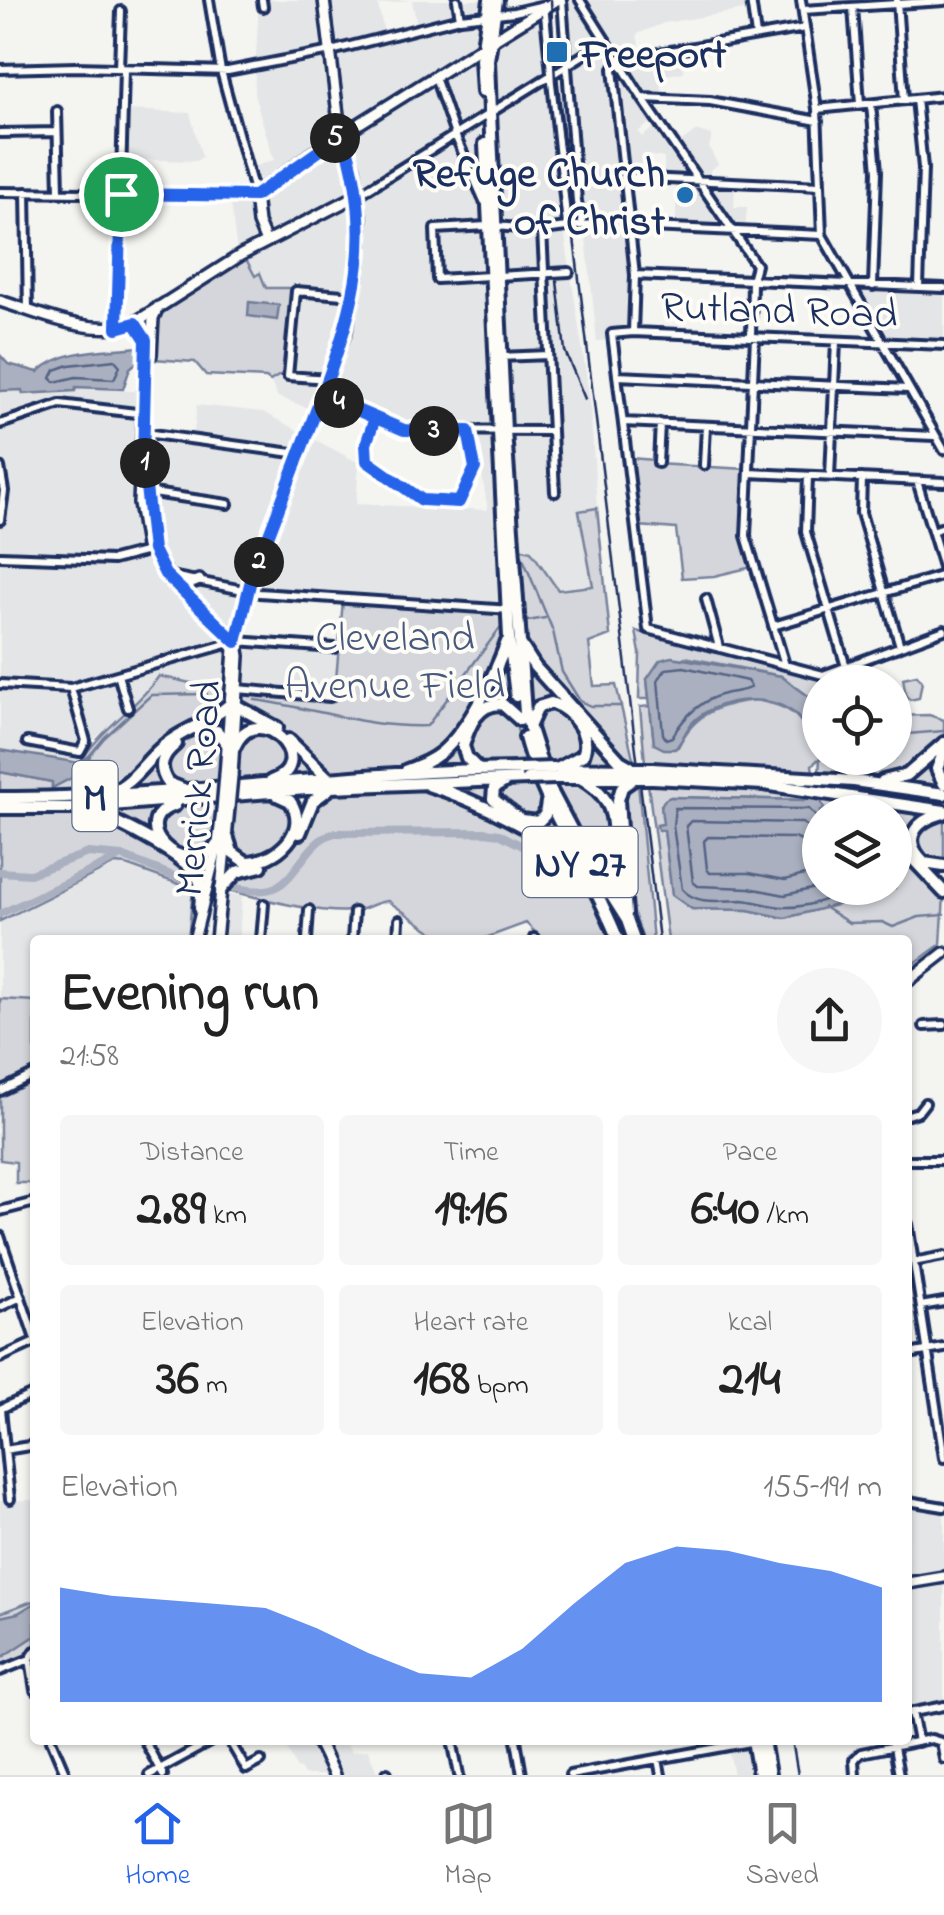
<!DOCTYPE html>
<meta charset="utf-8">
<style>
:root{--surface:#fff;--page:#f6f6f6;--text:#222;--muted:#767676;--line:#e0e0e0;--accent:#2563eb}
body{margin:0;font-family:"Indie Flower",sans-serif;background:var(--page);color:var(--text);height:100vh;display:flex;flex-direction:column;font-size:38px;white-space:nowrap}
*{box-sizing:border-box;margin:0}
p{font-size:32px;color:var(--muted)}
.icon{flex:none;width:55px;height:55px;fill:none;stroke:currentColor;stroke-width:2;stroke-linecap:round;stroke-linejoin:round}
.map{position:relative;flex:1;overflow:hidden}
.side{position:absolute;left:30px;top:935px;width:882px;height:810px;display:flex;flex-direction:column;background:var(--surface);border-radius:10px;box-shadow:0 2px 8px #0004}
.side>*{flex:none}
.buttons{position:absolute;left:802px;top:665px;display:grid;gap:20px}
.buttons a{display:grid;place-items:center;width:110px;height:110px;border-radius:50%;background:var(--surface);box-shadow:0 2px 8px #0004;font-size:50px}
.pin{position:absolute;display:grid;place-items:center;width:85px;height:85px;color:#fff;margin:-42px;border:5px solid #fff;border-radius:50%;box-shadow:0 2px 10px #0007}
.km{position:absolute;width:50px;height:50px;margin:-25px;border-radius:50%;background:#222;color:#fff;font-size:28px;line-height:50px;text-align:center}
.round{display:grid;place-items:center;flex:none;width:105px;height:105px;border-radius:52px;background:var(--page)}
.headline{display:flex;align-items:center;justify-content:space-between;height:170px;padding:0 30px}
h1{font-size:55px;font-weight:700;line-height:75px}
.stats{display:grid;grid-template-columns:repeat(3,1fr);gap:15px;height:170px;padding:10px 30px}
.stats div{display:grid;align-content:center;border-radius:10px;background:var(--page);text-align:center}
.stats b{font-size:50px;font-weight:700}
.stats small{font-size:28px;font-weight:400}
.stats p{font-size:28px}
.chart{height:280px;padding:20px 30px}
.chart p{display:flex;justify-content:space-between}
.chart svg{width:100%;height:180px;margin-top:10px;fill:var(--accent);opacity:.7}
.tab-bar{display:flex;justify-content:space-around;align-items:center;height:140px;border-top:2px solid var(--line);background:var(--surface);font-size:28px;color:var(--muted)}
.tab-bar a{display:grid;justify-items:center;gap:5px}
.tab-bar .on{color:var(--accent)}
.map>svg:first-child{display:block}
</style>
<div class="map">
<svg width="944" height="1775" viewBox="0 0 944 1775">
<rect width="100%" height="100%" fill="#f4f4f1"/>
<filter id="ink" filterUnits="userSpaceOnUse"><feTurbulence type="fractalNoise" baseFrequency=".01" numOctaves="2"/><feDisplacementMap in="SourceGraphic" scale="20" xChannelSelector="R" yChannelSelector="G"/><feConvolveMatrix kernelMatrix="1 2 1 2 8 2 1 2 1" color-interpolation-filters="sRGB"/></filter>
<g filter="url(#ink)">
<path fill="#e4e5e6" d="M259,0H410L378,5L385,37L417,26L412,0H488L480,55V116L266,247L351,203L357,205L353,286L347,315L311,409L278,397L270,381L285,371L292,289L266,288L260,274L256,276L246,259L237,251L230,200L260,198L252,167L274,160L254,94Z
M561,0H748L750,9L664,23L637,34L641,55L681,49L684,72L660,76L663,99L643,98L656,118L638,132L642,137L660,123L676,146L697,131L712,135L709,148L718,164L710,170L709,179L735,182L734,207H747L745,231L676,227V179L664,178V158L642,154L640,177L625,176L635,274L632,332L615,333L614,340L597,341Z
M543,10L563,223L590,400L597,508L579,512L593,586L558,591L531,551L519,548L510,491L492,68L493,42Z
M127,110L190,113L202,157L196,161L126,159Z
M480,125L495,428L400,426L329,393L357,314L365,197Z
M862,291L944,293V340L884,338L860,293Z
M75,386L143,392L142,433L193,440L197,405L263,412L359,463L356,504L488,510L475,434L493,435L503,605L344,593L343,596H254L244,636L339,644L334,703L223,694L159,676L149,691L93,740L80,763L0,750V391Z
M116,864L193,889L188,940H35V1001L0,999V921Z
M225,893L242,896L239,940H220Z
M35,1500V1600L0,1613V1501Z
M908,1503L944,1507V1707L908,1716Z
M283,1740H345L351,1752L368,1750L378,1775H304L300,1768L297,1769Z
M719,1740H748L754,1775H734L728,1746L720,1747Z"/>
<path fill="#d4d6db" stroke="#78829c" stroke-width="2.5" d="M246,259L255,276L260,273L266,288H292L285,372L270,381L266,378L206,375L195,362L154,359L156,317L163,309Z
M630,458L654,460L655,464L747,469L744,541L752,567L714,576L682,578L676,529L639,526Z
M597,508L610,635L589,643L594,686L616,685L634,762L625,761L529,655L519,548L531,551L558,590L593,586L579,511Z
M343,600L500,612L503,616L501,654L492,677L445,748L416,764L401,768L332,773C311,767 298,743 282,729C269,719 251,714 241,700L244,694L334,702Z
M636,631L820,679L827,676L831,682H820V710L815,701L781,676L685,657L647,679L649,699H639L640,653Z
M505,656L512,704L492,701L462,739L468,766L417,768L439,759Z
M524,659L612,756L616,764L569,766L588,749L565,707L529,710Z
M917,675L922,681L919,698L910,700L906,696L903,678Z
M159,676L226,691L222,708L178,730L158,744L127,780L108,791L0,795V772L52,782V788L83,772L101,774L85,767L89,758L80,763C101,728 136,709 159,676Z
M756,700C770,703 786,706 796,716C805,725 809,736 820,741V758H895V716L929,715L944,720V740C932,751 921,764 907,772C883,786 845,776 819,774L820,758L812,765L813,773H807L645,762L640,707L650,706L654,744L678,747C694,713 721,703 756,700Z
M555,705L583,735L582,753L563,761H544L534,718L535,713Z
M502,707L514,719L526,760L478,764L470,758L466,743L484,711Z
M240,711L274,729L318,775L278,780L291,770L277,733H239Z
M225,713L226,734L211,727L188,734L163,755L171,788L118,791L169,744Z
M209,730L222,743L220,784L183,787L171,783L165,760L170,752L190,738Z
M268,731L287,749L288,769L269,779L236,784L241,745L248,732Z
M940,753L944,790L888,783Z
M763,780L822,782L944,798V806Z
M628,781L623,784V901H619L590,854H605L614,816L592,782Z
M498,782L490,796L530,825L550,815L571,852L444,784Z
M569,783L585,785L606,803L611,836L606,848L587,846L553,784Z
M507,784L537,785L546,808L531,822L498,803L495,792Z
M638,784L653,940H643L629,899L622,800L628,785Z
M648,784L725,785L807,793L804,800L671,797L661,805L664,824L658,825L664,830L672,894L692,909L748,910L785,918L844,903L853,888H895V829L944,895L941,944L908,968V940H668Z
M426,787C465,802 545,834 572,863C591,883 605,915 612,940H543L526,923L480,940H444L388,901C376,902 370,907 359,910C328,917 259,898 228,890C236,868 270,871 286,854C305,834 306,805 333,792Z
M274,796L295,811L291,834L262,858L239,857L232,842L235,798Z
M819,796L867,805L881,812H823Z
M218,800C221,817 217,836 209,851L186,856L162,840L159,818L178,805Z
M168,804L152,826L181,858L211,854L202,890L197,873L101,810Z
M881,806L941,813L907,832L895,812Z
M0,812H77L109,819L188,871L197,879L199,897L188,940L193,889L126,865L115,864L0,921Z
M944,817V863L926,861C904,837 919,824 944,817Z
M0,999L35,1001V1073L0,1090Z
M35,1076V1183H16V1162L0,1160V1093Z
M35,1600V1645L23,1657L0,1668V1613Z"/>
<path fill="#aab0bf" stroke="#717c98" stroke-width="2.5" d="M249,302L279,305L277,320L248,316Z
M138,347L141,359L130,368L123,389L76,387L75,391L23,394L22,390L0,391V355L8,364L38,372C63,348 105,351 138,347Z
M672,657L781,676L815,701L820,710V741C807,736 804,722 794,713C766,692 716,698 692,723C685,731 682,742 675,749H664L654,744L647,679L660,660Z
M0,750L80,763L90,755L86,767L106,776L83,772L52,788V782L0,772Z
M807,794L819,796L824,808L820,812V888H853L844,903L785,918L748,910L692,909L672,895L664,830H658L657,825L663,824C662,813 657,800 671,797L804,800Z
M35,1603V1636L0,1659V1617L18,1613Z"/>
<g fill="none" stroke-linecap="round" stroke-linejoin="round">
<path stroke="#546385" stroke-width="2.5" d="M115,360L120,366L114,379L76,377L55,382L51,378L55,370L69,365Z
M684,667L747,681L751,687C743,692 737,691 728,693C703,698 684,716 672,737L666,739L663,734L658,680L666,669Z
M820,821L809,809L675,808L673,826L682,889C697,906 722,900 743,900C757,901 770,907 783,907C800,908 833,901 843,888
M820,834L802,823L691,821L686,826L693,882L698,886L749,888L785,895L820,887
M820,850L795,838L708,837L704,841L707,869L710,873H749L785,880L820,871"/>
<path stroke="#717c98" stroke-width="2.5" d="M522,556L553,631L562,672L580,701L591,706H621
M528,621L545,618
M255,700C316,708 364,728 427,726L500,628
M895,735L944,731
M90,755L104,738L151,695L207,694
M824,907L849,923L882,922L893,927L919,917L944,915"/>
<path stroke="#aab0bf" stroke-width="8" d="M0,872L30,874L88,853L122,856L194,884
M228,887C242,889 263,894 276,887C300,874 306,841 335,833L486,832L499,834L561,866
M0,914L122,856"/>
<g stroke="#1b2f5e" stroke-width="14">
<path id="minor" d="M262,0L263,7
M457,0L460,18
M562,0L577,202L583,225
M580,0L642,98L756,265L752,280L751,337
M751,0L756,36
M801,0L817,109L822,235L944,450
M897,1L904,100
M853,7L860,104
M803,10L944,1
M618,60L805,28
M617,61L613,69L635,275L633,332
M119,68L121,11
M0,69L76,67L228,71L331,51L460,18L514,12L544,5L567,225
M435,77L455,135L484,201
M643,98L710,101L818,121
M916,99L923,168L919,287
M871,104L877,171L873,286
M817,109L944,96
M57,111L59,192
M0,133L57,132
M624,177L820,186
M0,192L255,195L221,71L209,0
M26,192L28,310
M358,195L606,41
M487,226L435,229L437,279L490,276
M496,226L542,230L592,224
M629,226L822,235
M542,230L555,492
M635,275L944,288
M497,276L569,272
M117,327L124,69
M755,337L746,536L785,665
M944,345L633,332L612,334L648,629L823,675L944,630
M499,357L548,355
M617,376L908,389
M328,379L288,376L296,291L354,296
M322,395L404,430L551,431
M375,418L366,444L367,461L422,501L459,502L475,468L468,431
M623,422L934,436
M0,424L60,404L145,414
M145,433L300,454
M658,463L660,423
M704,465L706,426
M0,467L4,491L0,520
M749,473L944,482
M808,476L806,532L846,667
M830,476L836,341
M862,478L861,513L900,646
M917,481L944,570
M146,492L228,504
M932,531L944,527
M0,556L113,560L152,550
M166,575L259,593L511,610
M706,599L719,647
M773,626L944,575
M118,675L128,708
M0,684L71,688L237,641L335,648
M237,689L330,697
M27,742L80,752L86,741L71,688
M261,940L264,904
M307,940L309,910
M352,940L354,912
M398,940L399,920
M534,940V938
M924,1026L944,1025
M0,1091L35,1074
M908,1115L918,1112L925,1103
M908,1160H944
M0,1211L35,1202
M908,1224L944,1458
M0,1236L35,1339
M913,1262L944,1256
M921,1306L944,1302
M0,1307L21,1297
M908,1354L944,1348
M0,1358L35,1342
M0,1409L35,1393
M1,1409L10,1499
M5,1450L35,1445
M908,1501L944,1507
M30,1659L35,1690
M0,1671L30,1659L35,1651
M912,1712L918,1742
M908,1713L944,1706
M51,1740L66,1775
M144,1740L163,1775
M229,1740L246,1769L261,1761
M452,1740L459,1775
M516,1740L522,1775
M894,1747L899,1775
M658,1759L661,1775
M387,1773V1775
M149,1775L213,1740
M570,1775L756,1741
M855,1775L854,1760L861,1753L931,1739L941,1742L944,1759"/>
</g>
<g stroke="#1b2f5e" stroke-width="16">
<path id="major" d="M266,242L258,223L255,195L314,152L557,0
M0,301C42,314 86,335 131,325L241,255L358,195
M135,323L146,340L139,503L146,546L153,550L170,580L237,641
M151,355L153,318L158,307
M146,489L153,550
M185,595L187,585L199,580
M225,775L234,649L249,590L346,331L358,273L361,219L358,195L354,168L339,123L324,0
M232,776L239,656L237,644
M194,940L218,844L222,810
M216,940L229,808
M908,981L944,953
M908,1583L944,1577
M317,1740L334,1775"/>
</g>
<g stroke="#1b2f5e" stroke-width="18">
<path id="highway" d="M497,0L488,60L490,113L505,431L525,713L548,785L579,844L627,920L634,940
M483,92L481,59L490,0
M485,144L509,637L516,696
M521,645L535,667L620,761L634,769
M235,705L277,728
M529,727L538,707L551,703C571,709 592,734 583,755L559,768
M199,731H217L227,744
M525,737C544,810 591,870 618,940
M289,740L327,777
M176,744C162,755 157,767 168,783L183,789
M235,746C257,696 323,764 271,781
M944,751L937,769L944,784
M560,768L633,769
M478,769L467,758L463,746C469,725 478,703 502,704L520,720
M652,769L854,781L944,794
M407,770C420,765 431,761 442,752C470,728 494,676 507,642
M556,778H634
M653,778L764,784L944,811
M506,781L494,788L493,799L521,820L538,822L545,815L547,802
M883,781L907,775L944,743
M428,785C476,800 538,831 577,862
M110,792C132,784 143,764 160,749C180,730 208,724 229,705
M0,798C174,798 347,771 521,769
M865,801L886,812
M175,805C124,820 182,885 218,844
M0,808H75L331,787L527,779
M85,810C110,817 184,854 197,876C203,885 201,897 200,908
M944,813C917,820 899,838 924,863L944,866
M895,823L912,858L944,892
M300,833L313,801L328,790
M227,836L232,852L246,862C276,862 311,831 290,801L277,795
M580,844L601,852C620,841 614,809 601,794C596,788 588,783 582,779
M221,889L237,872L261,866
M626,914L618,800L622,787L635,778
M753,1740L759,1775
M763,1740L769,1775"/>
</g>
<use href="#minor" stroke="#fdfcf7" stroke-width="6"/>
<use href="#major" stroke="#fdfcf7" stroke-width="9"/>
<use href="#highway" stroke="#fdfcf7" stroke-width="10"/>
<path stroke="#1b2f5e" stroke-width="2.5" d="M551,0L555,81L659,940
M557,281L565,351L585,399
M792,1740L798,1775"/>
<g stroke="#1b2f5e" stroke-width="16" stroke-linecap="butt">
<path id="major-bridge" d="M229,808L232,776
M222,810L225,775"/>
</g>
<g stroke="#1b2f5e" stroke-width="18" stroke-linecap="butt">
<path id="highway-bridge" d="M521,769L554,768
M634,769H652
M635,778H653
M527,779L556,778"/>
</g>
<use href="#major-bridge" stroke="#fdfcf7" stroke-width="9"/>
<use href="#highway-bridge" stroke="#fdfcf7" stroke-width="10"/>
</g>
</g>
<g fill="none" stroke-linecap="round" stroke-linejoin="round" filter="url(#ink)">
<g stroke="#fff" stroke-width="20">
<path id="route" d="M121,194L117,328L135,323L146,340L143,460L153,550L165,574L236,642L250,584L322,395L404,430L468,431L475,468L459,502L422,500L367,461L366,444L375,418L322,395C357,300 375,233 343,134L255,196L121,194"/>
</g>
<use href="#route" stroke="#2563eb" stroke-width="12"/>
</g>
<g fill="#1f6fb2" stroke="#fdfcf7" stroke-width="4">
<rect x="545" y="40" width="24" height="24" rx="5"/>
<circle cx="685" cy="195" r="10"/>
</g>
<g text-anchor="middle" stroke-width="8" stroke-linejoin="round" paint-order="stroke">
<g fill="#fdfcf7" stroke="#5f6c8c" stroke-width="2.5">
<rect x="72.5" y="761" width="45" height="70" rx="8"/>
<rect x="522.5" y="827" width="115" height="70" rx="8"/>
</g>
<g font-size="40" font-weight="bold" fill="#1b2f5e">
<text x="95" y="810">M</text>
<text x="580" y="876">NY 27</text>
</g>
<g font-size="42" font-weight="bold" fill="#1b2f5e" stroke="#fdfcf7" text-anchor="start">
<text x="580" y="67">Freeport</text>
<text x="665" y="186" text-anchor="end">Refuge Church<tspan x="665" dy="48">of Christ</tspan></text>
</g>
<g font-size="42" fill="#1b2f5e" stroke="#fdfcf7">
<text transform="translate(779 308) rotate(2)" y="15">Rutland Road</text>
<text transform="translate(196 788) rotate(-85)" y="15">Merrick Road</text>
</g>
<g font-size="42" fill="#49597d" stroke="#fdfcf7">
<text x="395" y="650">Cleveland<tspan x="395" dy="48">Avenue Field</tspan></text>
</g>
</g>
</svg>
<div class="buttons">
<a><svg class="icon" aria-label="locate" viewBox="0 0 24 24"><circle cx="12" cy="12" r="6"/><path d="M12 2v4M12 18v4M2 12h4M18 12h4"/></svg></a>
<a><svg class="icon" aria-label="layers" viewBox="0 0 24 24"><path d="M12 4l9 5-9 5-9-5zM3 14l9 5 9-5"/></svg></a>
</div>
<div class="pin" style="left:121px;top:194px;background:#1e9e55"><svg class="icon" aria-label="arrive" viewBox="0 0 24 24"><path d="M6 21V4h12l-3 4 3 4H6"/></svg></div>
<b class="km" style="left:145px;top:463px">1</b>
<b class="km" style="left:259px;top:562px">2</b>
<b class="km" style="left:434px;top:431px">3</b>
<b class="km" style="left:339px;top:403px">4</b>
<b class="km" style="left:335px;top:138px">5</b>
<section class="side">
<div class="headline"><div><h1>Evening run</h1><p>21:58</p></div><a class="round"><svg class="icon" aria-label="share" viewBox="0 0 24 24"><path d="M12 15V3M7 8l5-5 5 5M5 13v7h14v-7"/></svg></a></div>
<div class="stats">
<div><p>Distance</p><b>2.89<small> km</small></b></div>
<div><p>Time</p><b>19:16</b></div>
<div><p>Pace</p><b>6:40<small> /km</small></b></div>
</div>
<div class="stats">
<div><p>Elevation</p><b>36<small> m</small></b></div>
<div><p>Heart rate</p><b>168<small> bpm</small></b></div>
<div><p>kcal</p><b>214</b></div>
</div>
<div class="chart"><p><span>Elevation</span>155–191 m</p>
<svg viewBox="0 0 160 44" preserveAspectRatio="none"><path d="M0 44V16L10 18L20 19L30 20L40 21L50 26L60 32L70 37L80 38L90 31L100 20L110 10L120 6L130 7L140 10L150 12L160 16V44z"/></svg>
</div>
</section>
</div>
<nav class="tab-bar">
<a class="on"><svg class="icon" aria-label="home" viewBox="0 0 24 24"><path d="M3 11l9-7 9 7M6 9v11h12V9"/></svg>Home</a>
<a><svg class="icon" aria-label="map" viewBox="0 0 24 24"><path d="M3 6l6-2 6 2 6-2v14l-6 2-6-2-6 2zM9 4v14M15 6v14"/></svg>Map</a>
<a><svg class="icon" aria-label="saved" viewBox="0 0 24 24"><path d="M7 4h10v16l-5-4-5 4z"/></svg>Saved</a>
</nav>
